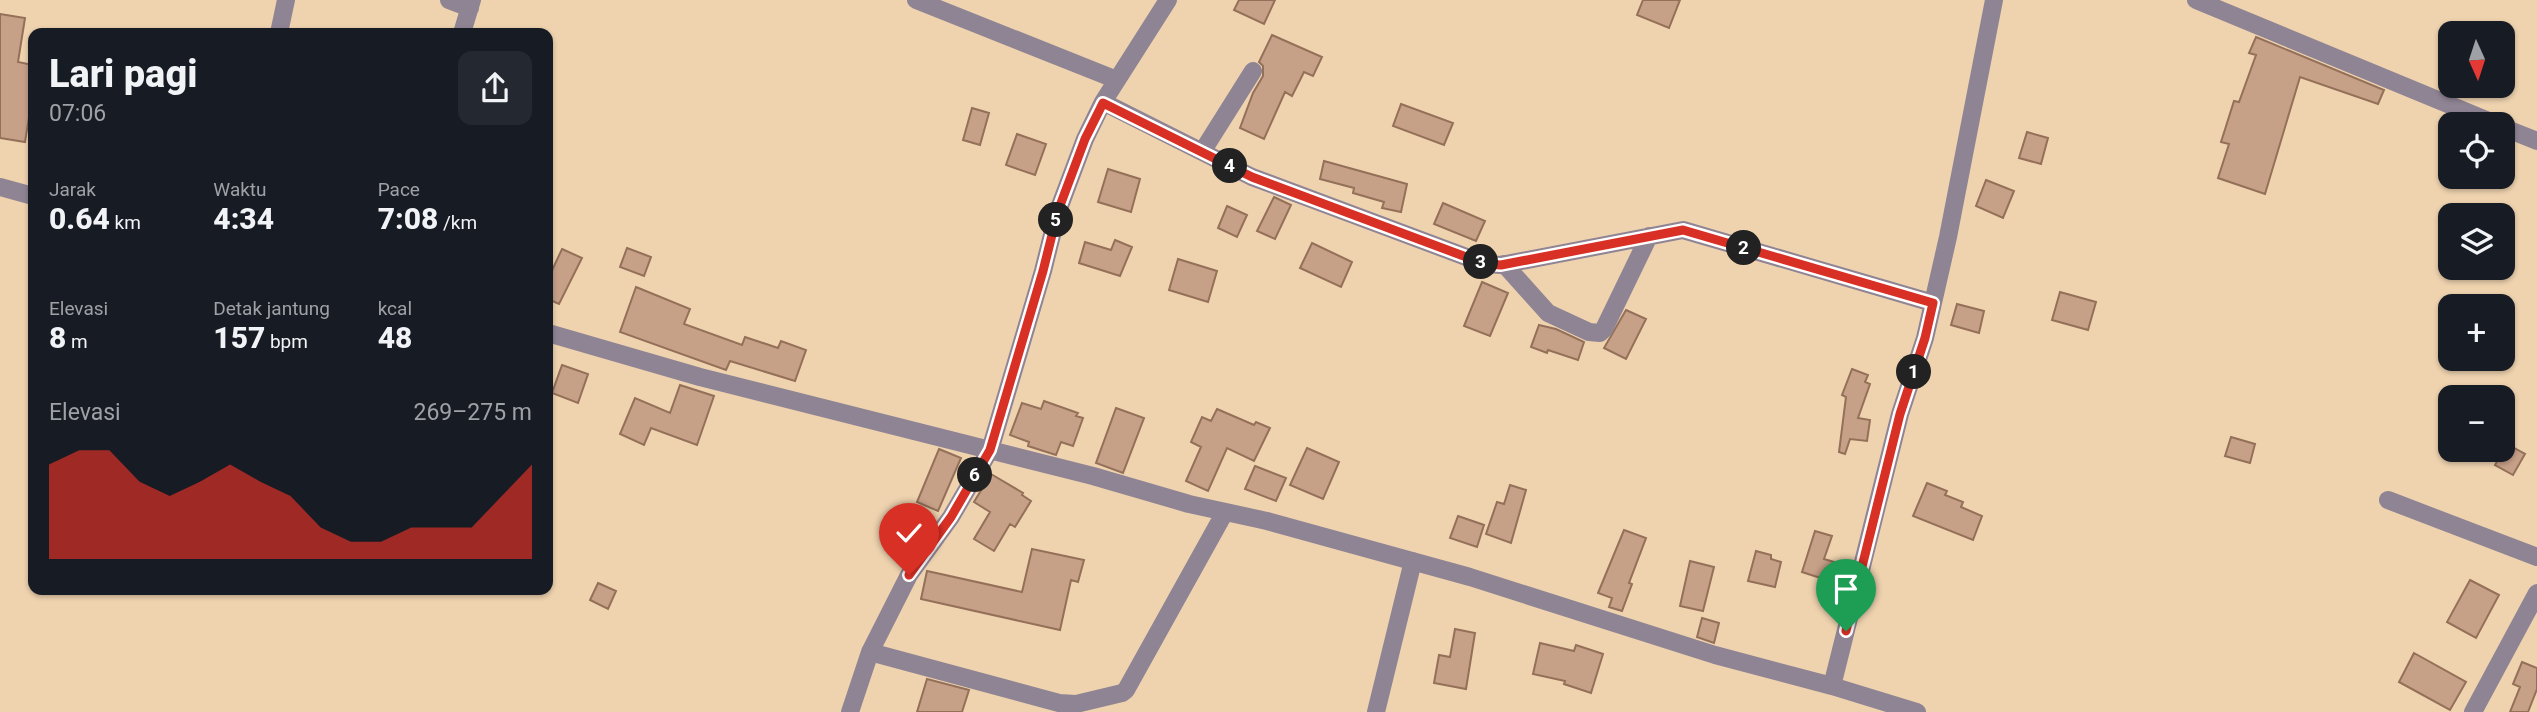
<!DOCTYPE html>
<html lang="id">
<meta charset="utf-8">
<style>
:root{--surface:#171b24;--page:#242831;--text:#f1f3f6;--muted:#9ea1a6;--accent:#d93025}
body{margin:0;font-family:Roboto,sans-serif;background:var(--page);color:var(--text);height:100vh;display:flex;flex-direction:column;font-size:26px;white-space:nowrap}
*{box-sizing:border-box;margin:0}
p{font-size:23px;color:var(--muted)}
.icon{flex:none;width:38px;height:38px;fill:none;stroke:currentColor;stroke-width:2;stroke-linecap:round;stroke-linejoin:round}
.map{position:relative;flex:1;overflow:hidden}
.details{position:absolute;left:28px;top:28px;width:525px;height:567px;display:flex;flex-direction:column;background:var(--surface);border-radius:14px;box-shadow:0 2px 5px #0004}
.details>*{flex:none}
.needle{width:46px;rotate:177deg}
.fabs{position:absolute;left:2438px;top:21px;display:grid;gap:14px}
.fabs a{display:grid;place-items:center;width:77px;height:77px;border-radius:14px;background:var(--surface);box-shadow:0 2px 5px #0004;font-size:35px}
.pin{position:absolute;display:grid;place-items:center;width:60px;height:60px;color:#fff;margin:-72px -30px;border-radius:50% 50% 50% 0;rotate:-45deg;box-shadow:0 0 7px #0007}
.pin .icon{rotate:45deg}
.km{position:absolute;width:35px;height:35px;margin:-18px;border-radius:50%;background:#222;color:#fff;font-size:19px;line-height:35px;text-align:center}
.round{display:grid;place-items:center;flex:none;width:74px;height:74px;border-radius:14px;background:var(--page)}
.headline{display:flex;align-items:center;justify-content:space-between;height:119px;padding:0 21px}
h1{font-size:38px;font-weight:800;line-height:52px}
.figures{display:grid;grid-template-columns:repeat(3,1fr);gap:10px;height:119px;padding:7px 21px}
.figures div{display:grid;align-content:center}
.figures b{font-size:30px;font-weight:800}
.figures small{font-size:19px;font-weight:400}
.figures p{font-size:19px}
.chart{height:196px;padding:14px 21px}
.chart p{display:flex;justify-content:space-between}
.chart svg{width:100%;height:126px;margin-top:7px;fill:var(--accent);opacity:.7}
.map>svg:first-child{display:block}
</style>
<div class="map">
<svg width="2537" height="712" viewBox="0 0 2537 712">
<rect width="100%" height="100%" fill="#efd3af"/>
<path fill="#c7a088" stroke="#947059" stroke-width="2" d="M1239,0H1275L1264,24L1234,10Z
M1643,0H1680L1669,28L1637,15Z
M0,14L25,18L18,62L33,65V93L25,142L0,138Z
M1272,35L1322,57L1313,76L1304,72L1292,96L1285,92L1264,139L1240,128L1253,93L1263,76V66L1259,62Z
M2256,37L2384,90L2378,104L2300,77L2265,194L2218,178L2229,144L2221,142L2234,101L2239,102L2256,55L2249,53Z
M1401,104L1453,123L1444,145L1393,126Z
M972,108L989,113L980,145L963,140Z
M2027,132L2048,138L2041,164L2019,158Z
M1017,134L1046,144L1035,175L1006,165Z
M1324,161L1407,184L1401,212L1382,208L1384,202L1353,193L1354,188L1320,179Z
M1108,169L1140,179L1131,212L1098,202Z
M1986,180L2014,191L2003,218L1976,206Z
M1274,197L1291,205L1275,239L1257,231Z
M1443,203L1485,221L1476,241L1434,224Z
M1227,206L1247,215L1237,237L1218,228Z
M1115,240L1132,247L1120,276L1079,263L1085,242L1111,250Z
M1312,243L1352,262L1341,287L1300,268Z
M627,248L651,257L644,276L620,267Z
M562,249L582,258L559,304L548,299V279Z
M1178,259L1217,271L1208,302L1169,290Z
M1482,282L1508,293L1490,336L1464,326Z
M636,287L690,309L684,324L742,345L745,337L778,348L781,341L806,350L795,381L730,361L726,370L620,332Z
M2060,292L2096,302L2088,330L2052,320Z
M1957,304L1984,311L1979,333L1951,325Z
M1626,310L1646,319L1626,359L1604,348Z
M1539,325L1556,329L1584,342L1578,360L1548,350L1547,353L1531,347Z
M562,365L588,374L578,403L552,393Z
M1852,369L1868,375L1865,382L1870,384L1858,418L1870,420L1867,441L1850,439L1845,454L1839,452L1846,397L1842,395Z
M680,385L714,396L697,445L651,428L644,445L620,434L635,398L670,413Z
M1044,401L1078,413L1076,416L1083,418L1073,446L1061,442L1056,455L1028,446L1029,442L1010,435L1022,403L1041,409Z
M1116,408L1144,418L1123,473L1096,463Z
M1217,409L1254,425L1256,422L1270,428L1254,461L1227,448L1208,491L1186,481L1201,447L1191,442L1202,417L1211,421Z
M2231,437L2255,444L2250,463L2225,456Z
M2507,444L2525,454L2513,475L2495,465Z
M1307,448L1339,462L1323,499L1290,485Z
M939,449L961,458L938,511L917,502Z
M1255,466L1286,478L1276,501L1245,489Z
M991,474L1023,493L1022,495L1031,501L1015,527L1010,524L994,551L974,539L990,512L974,502Z
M1927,483L1947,491L1945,495L1963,502L1961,507L1982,516L1973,540L1913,516Z
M1510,485L1526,490L1511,543L1486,534L1497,502L1504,504Z
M1458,516L1484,525L1477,547L1450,538Z
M1624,530L1646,538L1629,583L1632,584L1622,611L1609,607L1612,598L1598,593Z
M1815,531L1832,536L1824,559L1841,564L1836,583L1802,572Z
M1032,549L1084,560L1078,582L1071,580L1060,630L921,599L927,571L1022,592Z
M1756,551L1771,555V559L1781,562L1775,587L1748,581Z
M1690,561L1714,567L1703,611L1680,606Z
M2470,580L2499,595L2476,638L2447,622Z
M598,583L616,591L608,609L590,600Z
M1702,618L1719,623L1714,643L1697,637Z
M1455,629L1475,633L1466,689L1434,683L1439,655L1450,657Z
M1540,643L1574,651L1576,645L1603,654L1591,693L1564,684L1565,681L1533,674Z
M2414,653L2466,682L2450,710L2399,682Z
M2522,662L2537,668V689L2528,712H2510L2520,687L2513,684Z
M927,679L969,690L962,712H917Z"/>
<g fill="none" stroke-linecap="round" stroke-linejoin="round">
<path stroke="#8f8494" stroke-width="18" d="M449,0L470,8
M916,0L1117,80
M2196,0L2496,124
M279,33L286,0
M462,33L472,0
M1103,102L1252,177L1485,264L1501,265L1683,230L1933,303
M2502,127L2537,141
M1202,152L1253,71
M0,187L33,196
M1504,264L1548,313L1589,332L1600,333L1604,329L1649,236
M548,333L700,377L1093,476L1189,504L1267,521L1470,577L1715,655L1832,686
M2388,500L2537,557
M870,652L1059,703L1076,704L1122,693L1126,690L1225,512
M850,712L870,652L909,575L951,517L990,450L1043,271L1058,211L1085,139L1103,102L1168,0
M1376,712L1413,561
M1917,712L1832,686L1900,414L1925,338L1948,237L1994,0
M2473,712L2537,593"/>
</g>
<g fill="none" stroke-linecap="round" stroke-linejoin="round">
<g stroke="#fff" stroke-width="14">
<path id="route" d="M909,575L951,517L990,450L1043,271L1058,211L1085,139L1103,103L1252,177L1485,264L1501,265L1683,230L1933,303L1925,338L1900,414L1846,631"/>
</g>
<use href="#route" stroke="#d93025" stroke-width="9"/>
</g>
</svg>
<div class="fabs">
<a><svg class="needle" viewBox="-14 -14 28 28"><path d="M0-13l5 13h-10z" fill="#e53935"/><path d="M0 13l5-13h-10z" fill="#9ea1a6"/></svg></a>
<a><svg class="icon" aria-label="locate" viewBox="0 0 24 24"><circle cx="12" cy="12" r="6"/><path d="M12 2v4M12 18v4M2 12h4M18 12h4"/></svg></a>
<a><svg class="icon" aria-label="layers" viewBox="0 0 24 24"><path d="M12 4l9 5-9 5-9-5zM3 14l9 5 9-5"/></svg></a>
<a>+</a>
<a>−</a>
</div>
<div class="pin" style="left:1846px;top:631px;background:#1e9e55"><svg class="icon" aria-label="arrive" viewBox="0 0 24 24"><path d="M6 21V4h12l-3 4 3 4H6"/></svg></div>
<div class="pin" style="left:909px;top:575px;background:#d93025"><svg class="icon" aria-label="check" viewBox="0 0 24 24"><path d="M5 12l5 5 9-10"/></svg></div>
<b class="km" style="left:1914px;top:372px">1</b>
<b class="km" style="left:1744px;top:248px">2</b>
<b class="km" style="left:1481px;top:262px">3</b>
<b class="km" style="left:1230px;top:166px">4</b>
<b class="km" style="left:1056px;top:220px">5</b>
<b class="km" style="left:975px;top:475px">6</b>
<section class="details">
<div class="headline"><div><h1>Lari pagi</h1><p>07:06</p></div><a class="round"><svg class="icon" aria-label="share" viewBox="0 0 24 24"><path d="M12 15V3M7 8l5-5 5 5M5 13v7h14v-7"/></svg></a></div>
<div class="figures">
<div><p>Jarak</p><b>0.64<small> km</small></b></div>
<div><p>Waktu</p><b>4:34</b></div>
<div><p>Pace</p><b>7:08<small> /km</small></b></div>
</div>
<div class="figures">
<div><p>Elevasi</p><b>8<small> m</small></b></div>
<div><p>Detak jantung</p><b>157<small> bpm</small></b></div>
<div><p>kcal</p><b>48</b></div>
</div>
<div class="chart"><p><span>Elevasi</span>269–275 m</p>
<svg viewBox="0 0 160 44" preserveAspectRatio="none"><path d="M0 44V11L10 6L20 6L30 17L40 22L50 17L60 11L70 17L80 22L90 33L100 38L110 38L120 33L130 33L140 33L150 22L160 11V44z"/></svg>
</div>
</section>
</div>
